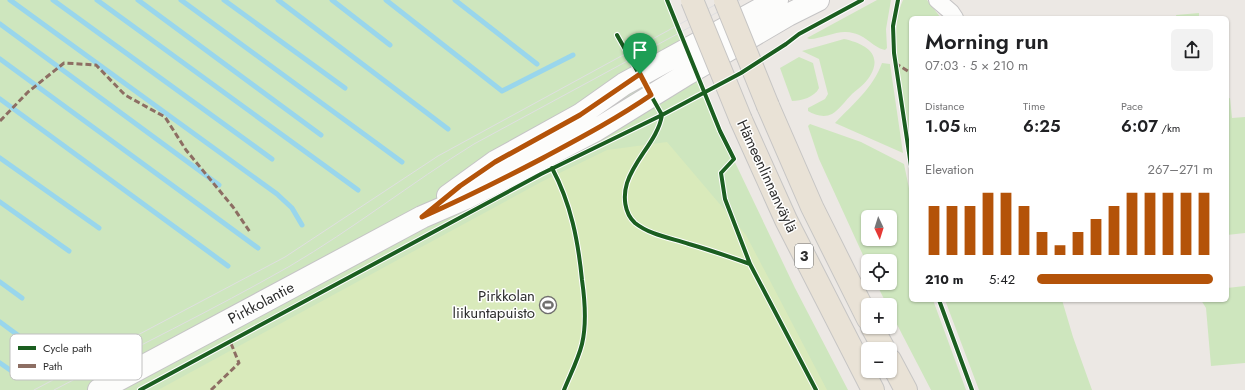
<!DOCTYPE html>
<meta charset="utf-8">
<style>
:root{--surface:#fff;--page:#f2f2f2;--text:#202124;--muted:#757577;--accent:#b45309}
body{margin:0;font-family:Jost,sans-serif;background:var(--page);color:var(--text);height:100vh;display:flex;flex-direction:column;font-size:15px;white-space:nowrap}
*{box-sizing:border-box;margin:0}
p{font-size:13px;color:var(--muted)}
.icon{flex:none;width:22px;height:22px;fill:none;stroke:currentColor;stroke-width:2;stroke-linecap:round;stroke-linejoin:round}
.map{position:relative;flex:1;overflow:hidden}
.side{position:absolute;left:909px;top:16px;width:320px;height:286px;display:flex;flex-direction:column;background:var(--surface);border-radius:6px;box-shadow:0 1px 3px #0004}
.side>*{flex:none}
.needle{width:26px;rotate:176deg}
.controls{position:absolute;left:861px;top:210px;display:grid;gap:8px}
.controls a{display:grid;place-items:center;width:36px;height:36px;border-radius:6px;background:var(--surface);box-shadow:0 1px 3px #0004;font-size:20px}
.pin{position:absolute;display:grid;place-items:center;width:34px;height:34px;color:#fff;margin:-41px -17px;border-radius:50% 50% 50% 0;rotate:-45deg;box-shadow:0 0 4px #0007}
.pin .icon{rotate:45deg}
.round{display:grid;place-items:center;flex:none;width:42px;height:42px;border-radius:6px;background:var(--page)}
.head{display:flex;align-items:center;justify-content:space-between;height:68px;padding:0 16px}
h1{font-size:22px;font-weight:600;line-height:30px}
.stats{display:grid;grid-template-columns:repeat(3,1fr);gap:6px;height:68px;padding:4px 16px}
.stats div{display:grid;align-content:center}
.stats b{font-size:17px;font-weight:600}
.stats small{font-size:11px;font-weight:400}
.stats p{font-size:11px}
.chart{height:112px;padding:8px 16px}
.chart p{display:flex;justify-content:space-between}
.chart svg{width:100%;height:72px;margin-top:4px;stroke:var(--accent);stroke-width:6}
ul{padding:0 16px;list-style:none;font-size:13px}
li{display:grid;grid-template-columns:64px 48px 1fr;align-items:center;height:30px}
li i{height:10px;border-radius:5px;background:var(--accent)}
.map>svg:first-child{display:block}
</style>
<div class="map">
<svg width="1245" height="390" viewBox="0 0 1245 390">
<rect width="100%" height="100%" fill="#ece8e4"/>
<path fill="#cee6be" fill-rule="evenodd" d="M0,0H667L720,131L795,288L848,390H0Z
M877,0H891L886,29L887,48L885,50C871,47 866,33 846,32C835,31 813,42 807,38Z
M903,0H927L941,18H911V139C904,100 886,37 903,0Z
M1199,13V18H1177L1176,15Z
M844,39C863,43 884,53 870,76C866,83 858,89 852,94C846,100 839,110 832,114C824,118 815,115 808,111V108L825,99L828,94L819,59L802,51Z
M799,57L813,63L819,88C815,97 801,101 792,101L780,68Z
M882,63L890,64L903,153L835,123C853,104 873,88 882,63Z
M1230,98L1232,118L1245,117V233L1227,235V99Z
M810,124L861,142L904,164L911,198V300H933L966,390H931L890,311V305H887L876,283H890V261H868V266L819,159L808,126ZM868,217H890V239H868Z
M1245,286V363L1211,366L1206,308L1201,300H1227V288Z
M945,300H1062L1073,337L1092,390H979Z"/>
<path fill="#d9eabb" d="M667,142L746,235L827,390H158L543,181L607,150Z"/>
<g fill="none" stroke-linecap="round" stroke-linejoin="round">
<path stroke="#99d6ec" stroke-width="5" d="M10,0L277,194L292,208L302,225
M53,0L272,159
M97,0L358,190
M138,0L321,135
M181,0L402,162
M224,0L345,88
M278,0L448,129
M332,0L390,45
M386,0L502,91L573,55
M455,0L537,64
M0,24L219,185
M0,59L258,248
M0,99L228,266
M0,158L99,228
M0,202L69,251
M0,282L22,298
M0,322L27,342
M0,363L16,374"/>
<g stroke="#c5c4c5" stroke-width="18">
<path id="minor" d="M937,0L951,12L955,18"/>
</g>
<g stroke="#c5c4c5" stroke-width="24">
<path id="secondary" d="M448,196L495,162L580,115L624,84L777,0
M99,390L422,217L466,198L596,130L687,74L788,15L818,0"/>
</g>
<g stroke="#c6c5c4" stroke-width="24">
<path id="trunk" d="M768,106L812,207L868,319
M741,120L786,220L873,390
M872,327L884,349
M890,360L906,390"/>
</g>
<use href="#minor" stroke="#fcfcfb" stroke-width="16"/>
<use href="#secondary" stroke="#fcfcfb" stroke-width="22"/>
<use href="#trunk" stroke="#e9e2d6" stroke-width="22"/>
<path stroke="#dfdfe1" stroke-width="1" d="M34,390L285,257L438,156L724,0
M54,390C132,349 213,310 290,266C353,229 411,183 474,144L740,0"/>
<g stroke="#c6c5c4" stroke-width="24" stroke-linecap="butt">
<path id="trunk-bridge" d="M692,0L741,120
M725,0L768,106"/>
</g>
<use href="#trunk-bridge" stroke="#e9e2d6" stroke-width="22"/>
<path stroke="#8d6e63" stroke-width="3" stroke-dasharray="6 3" stroke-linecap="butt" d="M895,63L911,73
M0,121L28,92L64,63L96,65L125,95L165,117L186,150L233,207L250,232
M211,390L239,363L230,341"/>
<g stroke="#fff" stroke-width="6">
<path id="cycleway" d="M667,0L720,131L734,159L721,173L725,199L750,264
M898,0L893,26L894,53L911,166
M617,35L662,115C658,140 635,158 627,183C623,196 624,213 635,223C650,235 671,238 689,244C710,250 730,257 750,264L816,390
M552,168C571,204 578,240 582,280C585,301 587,323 582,344C578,360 570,375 564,390
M939,300L972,390
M140,390L541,174L662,115L741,73L786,44L799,34L862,0"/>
</g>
<use href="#cycleway" stroke="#1b5e20" stroke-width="4"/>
</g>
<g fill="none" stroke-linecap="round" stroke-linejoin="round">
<g stroke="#fff" stroke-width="8">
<path id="route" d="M640,74L651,95C616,119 580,138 543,158C503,179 463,199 422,217L460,186L495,162L580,115Z"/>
</g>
<use href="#route" stroke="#b45309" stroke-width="5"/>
</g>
<defs>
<g id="stadium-ring" transform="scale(0.9)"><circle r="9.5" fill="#fff" stroke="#706f6e" stroke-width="1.5"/><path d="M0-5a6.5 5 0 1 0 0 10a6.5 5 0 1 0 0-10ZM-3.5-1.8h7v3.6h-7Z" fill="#706f6e"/></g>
</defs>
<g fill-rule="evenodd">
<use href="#stadium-ring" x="548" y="305"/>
</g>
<g text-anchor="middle" stroke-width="3" stroke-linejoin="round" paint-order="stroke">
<rect fill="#fff" stroke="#6d6d6d" stroke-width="1" x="795" y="244" width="18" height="24" rx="3"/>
<g font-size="14" font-weight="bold" fill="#2e2e2e">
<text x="804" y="261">3</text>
</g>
<g font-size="15" fill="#2e2e2e" stroke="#fff">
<text transform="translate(767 176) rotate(65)" y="5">Hämeenlinnanväylä</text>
<text transform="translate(261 303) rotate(-28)" y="5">Pirkkolantie</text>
</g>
<g font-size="15" fill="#2e2e2e" stroke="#fff" text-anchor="end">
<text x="535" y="301">Pirkkolan<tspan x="535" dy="17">liikuntapuisto</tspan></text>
</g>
</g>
<rect x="10" y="334" width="132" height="46" rx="6" fill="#fff" stroke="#c0c0c0" stroke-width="1"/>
<rect x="18" y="346" width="18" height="4" fill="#1b5e20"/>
<rect x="18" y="364" width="18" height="4" fill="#8d6e63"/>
<g font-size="11" fill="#2e2e2e">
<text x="43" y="352">Cycle path</text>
<text x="43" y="370">Path</text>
</g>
</svg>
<div class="controls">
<a><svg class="needle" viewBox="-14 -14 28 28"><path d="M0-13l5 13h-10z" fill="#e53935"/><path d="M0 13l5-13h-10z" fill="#757577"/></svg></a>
<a><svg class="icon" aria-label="locate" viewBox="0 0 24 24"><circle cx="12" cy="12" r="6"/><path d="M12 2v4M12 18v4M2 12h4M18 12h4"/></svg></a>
<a>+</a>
<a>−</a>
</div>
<div class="pin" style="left:640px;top:74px;background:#1e9e55"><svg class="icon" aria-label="arrive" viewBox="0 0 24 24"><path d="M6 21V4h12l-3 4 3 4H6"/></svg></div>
<section class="side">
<div class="head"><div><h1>Morning run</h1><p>07:03 · 5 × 210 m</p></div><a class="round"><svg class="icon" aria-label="share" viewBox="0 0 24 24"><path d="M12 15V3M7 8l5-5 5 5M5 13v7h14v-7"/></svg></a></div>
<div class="stats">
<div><p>Distance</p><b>1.05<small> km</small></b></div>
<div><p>Time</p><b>6:25</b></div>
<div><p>Pace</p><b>6:07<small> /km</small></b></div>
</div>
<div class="chart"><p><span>Elevation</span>267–271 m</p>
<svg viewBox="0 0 160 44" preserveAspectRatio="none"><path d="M5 44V14M15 44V14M25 44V14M35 44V6M45 44V6M55 44V14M65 44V30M75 44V38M85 44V30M95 44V22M105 44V14M115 44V6M125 44V6M135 44V6M145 44V6M155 44V6"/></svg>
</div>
<ul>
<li><b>210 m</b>5:42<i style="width:100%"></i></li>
</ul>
</section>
</div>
